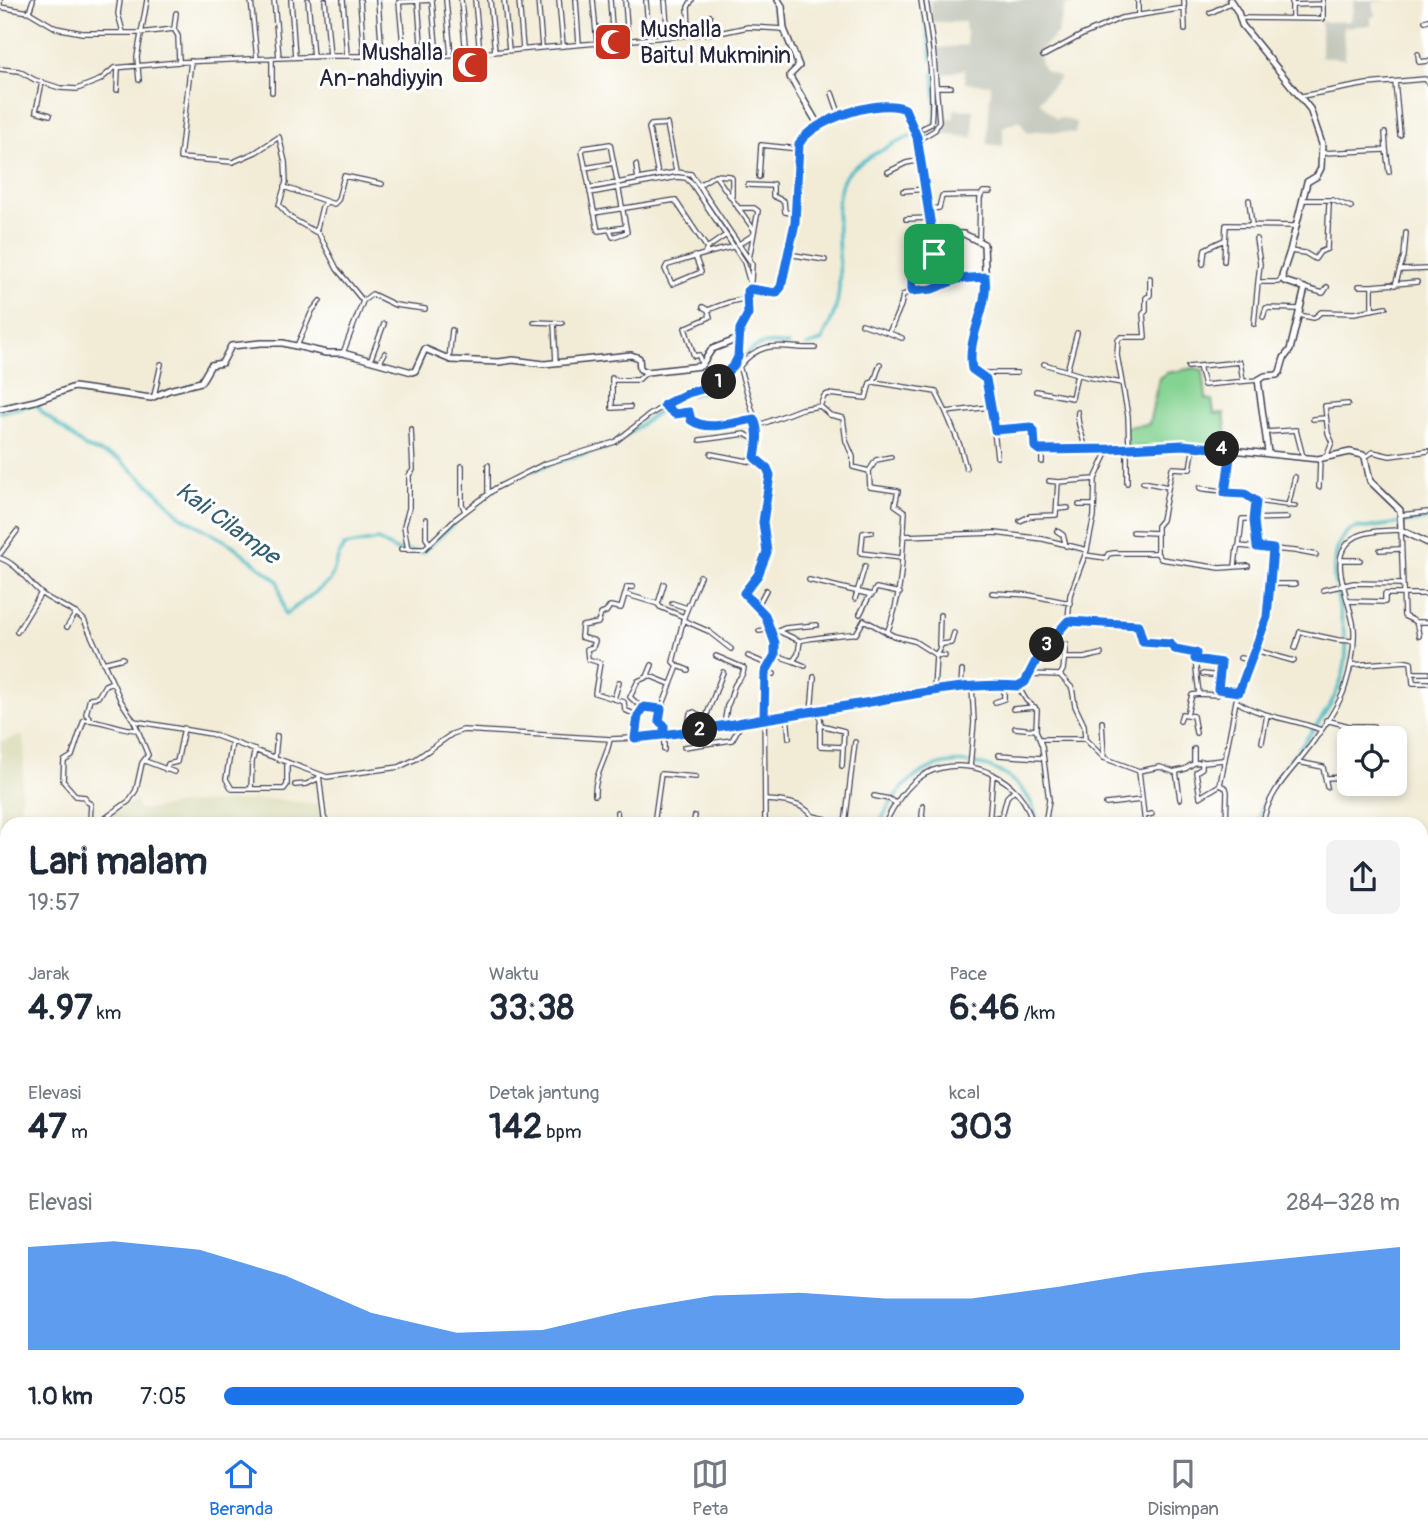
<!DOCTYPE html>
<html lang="id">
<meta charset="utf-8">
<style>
:root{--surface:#fff;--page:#f2f2f3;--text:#1f2937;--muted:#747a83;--line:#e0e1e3;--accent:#1a73e8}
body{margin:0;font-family:Pangolin,sans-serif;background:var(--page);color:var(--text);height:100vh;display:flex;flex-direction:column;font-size:26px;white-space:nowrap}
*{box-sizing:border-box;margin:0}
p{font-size:23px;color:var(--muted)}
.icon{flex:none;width:38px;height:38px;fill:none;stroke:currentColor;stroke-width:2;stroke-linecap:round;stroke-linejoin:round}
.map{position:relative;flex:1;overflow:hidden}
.panel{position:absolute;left:0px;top:817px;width:1428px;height:621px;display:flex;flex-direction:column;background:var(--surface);border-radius:21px 21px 0 0;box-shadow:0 4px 10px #0003}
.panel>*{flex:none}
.buttons{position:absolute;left:1337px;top:726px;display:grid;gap:14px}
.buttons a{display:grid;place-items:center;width:70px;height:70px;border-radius:10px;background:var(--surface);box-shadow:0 4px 10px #0003;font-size:35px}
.pin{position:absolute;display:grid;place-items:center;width:60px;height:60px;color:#fff;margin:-30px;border-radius:14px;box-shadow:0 4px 10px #0006}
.km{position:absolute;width:35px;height:35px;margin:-18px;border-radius:50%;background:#222;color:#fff;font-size:19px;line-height:35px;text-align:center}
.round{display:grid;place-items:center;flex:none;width:74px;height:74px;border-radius:10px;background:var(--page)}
.head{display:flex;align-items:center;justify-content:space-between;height:119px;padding:0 28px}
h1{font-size:38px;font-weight:800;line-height:52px}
.stats{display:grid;grid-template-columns:repeat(3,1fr);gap:10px;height:119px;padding:7px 28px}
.stats div{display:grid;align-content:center}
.stats b{font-size:35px;font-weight:800}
.stats small{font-size:19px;font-weight:400}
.stats p{font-size:19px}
.chart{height:196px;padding:14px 28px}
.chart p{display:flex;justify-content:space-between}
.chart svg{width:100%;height:126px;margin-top:7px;fill:var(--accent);opacity:.7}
ul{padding:0 28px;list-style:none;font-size:23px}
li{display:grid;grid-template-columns:112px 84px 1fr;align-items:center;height:52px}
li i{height:18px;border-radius:9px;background:var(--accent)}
.dock{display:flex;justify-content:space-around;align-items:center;height:98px;border-top:2px solid var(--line);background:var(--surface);font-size:19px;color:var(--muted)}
.dock a{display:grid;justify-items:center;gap:4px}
.dock .selected{color:var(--accent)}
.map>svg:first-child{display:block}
</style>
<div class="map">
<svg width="1428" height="1438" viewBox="0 0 1428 1438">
<rect width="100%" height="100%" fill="#fff"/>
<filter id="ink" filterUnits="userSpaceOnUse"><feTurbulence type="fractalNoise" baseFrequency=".0143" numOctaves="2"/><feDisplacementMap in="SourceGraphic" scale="14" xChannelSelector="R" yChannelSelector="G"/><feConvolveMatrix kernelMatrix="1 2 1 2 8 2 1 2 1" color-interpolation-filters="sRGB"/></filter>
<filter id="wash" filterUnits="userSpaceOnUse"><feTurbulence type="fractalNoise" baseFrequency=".00686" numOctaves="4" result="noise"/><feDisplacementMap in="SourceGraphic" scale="28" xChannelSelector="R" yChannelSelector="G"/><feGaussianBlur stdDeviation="1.57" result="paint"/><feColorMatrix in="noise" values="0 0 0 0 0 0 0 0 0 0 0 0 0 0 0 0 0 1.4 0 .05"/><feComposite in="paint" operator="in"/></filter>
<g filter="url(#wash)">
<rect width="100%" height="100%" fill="#f2ecd7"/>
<path fill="#dddebc" d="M22,735L25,748L20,808L37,812L34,824H7V1047L0,1046V742Z
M277,799L321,805L322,814L328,824H107L116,812L135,800L138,809H152L180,804Z"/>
<path fill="#c2c6b9" d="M930,0H1101L1065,5L1057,34L1041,49L1040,60L1044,70L1060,77L1039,101L1056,119L1059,117L1076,122L1075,133L1034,131L1028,133L1019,120L1003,127V146L987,144L991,85L965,83V69L938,76L937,48L967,45L965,22H932Z
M1354,0H1388L1373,2L1375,16L1371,17V25L1343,27L1345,59L1321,57V22L1351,21Z
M954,109L973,110V138L938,133L942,119L954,118Z
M0,1149L7,1150V1178L6,1182L0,1183Z"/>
<path fill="#85d392" stroke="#547a66" stroke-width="2" d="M1194,368L1203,370L1206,399L1212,400L1214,414L1224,413L1228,449L1213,447H1127L1125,427L1149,424L1159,378L1166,373Z"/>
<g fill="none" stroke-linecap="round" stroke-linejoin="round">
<path stroke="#4cbac3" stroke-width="3.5" d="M923,0L932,59
M807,346L822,341C826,330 833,319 836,307C846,273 829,207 844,178C853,161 912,134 932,128L937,119L934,73
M730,371C753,348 754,340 788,345
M692,395L708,389
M0,412L36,404L43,413L85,447L119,459L155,490L181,516L232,545L278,581L285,615L330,581L339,555L344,546L378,540L395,550L423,552L460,518
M534,471L552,463L610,447L661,410
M1335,584C1331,564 1337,523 1366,528L1428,519
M1336,590L1345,638
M974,763C1005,769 1034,791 1037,824
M880,824C895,787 925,759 968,763
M1258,824C1267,760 1351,718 1346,644
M909,1432V1438"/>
</g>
</g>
<g filter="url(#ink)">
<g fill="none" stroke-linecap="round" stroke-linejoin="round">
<g stroke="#414052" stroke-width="6">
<path id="street" d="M120,0L118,14L123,32
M251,0L257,59
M274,0L279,58
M291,0L295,57
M308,0L313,57
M325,0L330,56
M343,0L347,56
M360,0L364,56
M378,0L382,56
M446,0L451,56
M461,0L466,55
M475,0L480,54
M490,0L495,52
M504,0L509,50
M519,0L523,49
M538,0L542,47
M559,0L563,46
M576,0L579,44
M593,0L597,43
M610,0L613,41
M625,0L628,40
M921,0C927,41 935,82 931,124L923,128
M1184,0L1185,30
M418,1L422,57
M646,1L649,37
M665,1L668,37
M399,2L432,0L437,57
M399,2L404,56
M0,4V0
M1292,5L1323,4
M0,7L29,12L56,28L82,33H139L174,29L176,13
M29,12L33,0
M1210,13L1232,2
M1138,15V0
M710,16L711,33
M1240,18L1323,19V0
M1292,18V0
M1425,21L1428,20
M174,29L178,36L179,62
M689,35L688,7L692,0
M1418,54L1419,62L1428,61
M1043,56L1082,35L1121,18L1185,8
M272,58V92
M191,61L180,158L233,162L256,152L279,137L285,162L286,182L279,205L291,218L319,234L337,269L363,301L343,353
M0,69L19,71L35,80L60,88L77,89L100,80L114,68L179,62L330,56H447L724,32L748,27L783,29
M139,80L137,57L147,0
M42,82L36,111L50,115
M1395,82L1400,135
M937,87H951
M117,90L118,68
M832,93L840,116
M1302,96L1367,84L1425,79L1428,82
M918,140L935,130L939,121L933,47L926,0
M1386,149L1389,172
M1323,153L1383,150L1386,149L1385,133
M636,165L638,179
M585,168L614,163
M888,172L906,163L922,160
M658,175L649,128L651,125L667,124L676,171
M715,175L754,230
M759,177L761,145L799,149
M773,184V196L784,201L785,212L796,214
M699,185L715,175L730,176L732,178V196
M748,185L773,186
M284,187L334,204L338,200L344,176L382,184
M589,188L677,172L691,174L752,264L751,281
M903,191L926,189
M590,193L677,177L686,178L692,184L744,262L752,290
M1249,200L1252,226
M1303,200H1332L1351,207
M738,208H754L758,211L749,259
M928,209L939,208L942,196L981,195
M594,213L675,200L707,248L705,253
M906,219L928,218
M610,230L613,237L627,232L610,144L584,148L582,151L598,231L626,227
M316,232L322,207L327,202
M935,235L934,260L940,271
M1256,239L1260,264L1258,282
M979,240L980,198L983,192H990
M739,244L753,235
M707,248L726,235
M1290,251L1305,253L1315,259L1320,252L1327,249L1329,204
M788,254L825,260
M695,256L701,272L672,284L665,269L667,265H668C690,258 711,252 732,247
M1224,261L1226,225L1296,226
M1203,264L1205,249L1224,240
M1402,270L1428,269
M1395,285L1404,256L1406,233
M1359,286H1372
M1305,288L1323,293L1327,287
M912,291L932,289L957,279L984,277
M363,301L372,294L395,305L425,309
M703,307L708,310C721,305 731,300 746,299
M1372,310V286L1417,282
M1299,315L1314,318L1321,312L1354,313L1386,307
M1263,317L1266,308L1299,309
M534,322L562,323
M554,323L556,363
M862,324L889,333
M1254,324L1258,282H1278L1282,278
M902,338L889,333L901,305L903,295L912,291L911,277L925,271L927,257L934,254
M738,339L739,366L757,426L758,441L755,458L767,468L770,475L763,521L767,553L758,575L744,591L765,615L774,643L775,655L766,671L764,690L765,824
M297,346L312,311L320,301
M449,359L452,330
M370,361L384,324
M379,363L385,353
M701,364L699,355L694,356L685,328L710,317L708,310
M1044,364L1087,377L1122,383
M1199,366L1204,385L1258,380
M739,367C762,337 783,349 815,348
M1188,367L1240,362L1243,381
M1067,371L1077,333
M980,373H1017
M612,378V408L630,407
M612,380H638L647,372
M874,382L880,364
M1036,391L1072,398L1077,374
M154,396L161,364
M664,405L675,414L689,412L691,420C709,431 736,422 754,419
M820,406L824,396L828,394L866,398L870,383L874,382L936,392L946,412L990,407
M946,412L960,446L966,468
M1078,412C1076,424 1084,436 1085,449
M1313,419L1326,418
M757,426L801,409L820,406L830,415L843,418L846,441L853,457V467L869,471L870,487L898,491L895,505L905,512C902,554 903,594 887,633
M994,431L997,457
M1266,432L1296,430L1303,457
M700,440L745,434L758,441
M1127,448V483
M1129,448L1128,416L1117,355L1118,340L1121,337H1145L1143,314L1146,311V298L1150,295V278
M1042,451V462
M711,454L753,462L756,460
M1326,457L1332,442L1328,433L1325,406L1348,404
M1365,457L1373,452L1390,456L1428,451
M488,465V494
M462,466V504L465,511
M869,471L876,460L891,457
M1049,481L1058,482
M1143,482L1168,487
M1319,487L1320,459
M1200,488C1218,492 1242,489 1256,501L1254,521L1257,547
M1225,493L1231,450
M1256,501L1295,506
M1079,505H1094
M1288,506L1295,477
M1057,509L1068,508
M1401,515L1428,512
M426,519V538L430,544
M1020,521L1030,516L1056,515L1058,482L1095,479
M1057,531L1063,535L1066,546
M872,532L863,533L861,553L901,558
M1133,532L1157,533
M903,536L995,533L1043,539L1087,550
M1239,546L1242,519L1287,518
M401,549H424L454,520L496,488L544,464L615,442L648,416L673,400L713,386L730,370L737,359
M408,550L404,526L409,508V475L413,470L411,429
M1380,550L1399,549
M1157,553V526L1162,520L1172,468L1190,469L1194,445
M0,554L17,531
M1085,555L1106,558L1108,554L1114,553H1157L1161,559L1220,568L1248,566
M0,558C18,564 27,582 42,594C55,604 72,608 84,620L121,701L134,721L211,734L327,777L399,767L416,759L452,734L463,730L610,739L635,738L724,726L934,690L972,686H1018L1026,700L1037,710L1036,730L1042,746L1049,800L1045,824
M1341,560H1360
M1235,566L1237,548L1239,546L1295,551L1316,555
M809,580L872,595L876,588L900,593
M1272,584H1295
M633,587H627L621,608L610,606L606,612L601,614L598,623L582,626L581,637L595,641L593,647L587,649L588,659L600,663L595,693L624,702L625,710L638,716
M1323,590L1354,583L1402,584
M992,593L1029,595L1070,603
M625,594L658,604L664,584
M855,599L865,566
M1349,601L1385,602V594H1428
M672,603L687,608
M658,604L660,607L684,617
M757,607L766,590
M860,614L870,595
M683,620L708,631L731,649
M1068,621L1138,625L1143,642L1170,644L1175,649L1196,653L1195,659L1199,694L1217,695L1221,663L1195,659
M1417,622H1428
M67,627L76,613
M759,631L770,629
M771,631H778L800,641C804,639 850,633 856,634L864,620L894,636L914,641L936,655L945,656
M778,631L785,628L817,625
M17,632L41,593
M939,645L940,615
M1295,648L1300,632L1338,640L1353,641
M1255,650L1294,661
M775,655L793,661L798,654L800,641
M716,656L744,668C743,677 739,678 736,683C731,690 732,699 727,706L724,726
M748,656L769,665
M1064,658H1084L1101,654
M1240,658L1252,660
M793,661L805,666
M103,663L123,658
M1351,665L1407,661L1411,662L1412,673
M678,666L688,670
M765,673L774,674
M1428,673H1412L1413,683H1428
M1029,674L1060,675
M1203,674L1220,676
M1060,675L1072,688L1075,706L1084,725L1085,739L1104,758L1139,771L1160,767L1174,772L1185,769L1194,763L1223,760
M1060,675L1063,670L1066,644
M650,676L670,684
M1018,686L1025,682L1041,651L1068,621L1070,595L1087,550L1094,516L1095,479L1109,449
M961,687L962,671
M1218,689L1239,692
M934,690L936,655L942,644L951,643L954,633
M614,699L619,682
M1236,701C1262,718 1292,718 1321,730
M995,702L1004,699V685
M641,707L630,697L638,681L647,677L652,665
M1013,709L1035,707
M819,710L821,725L844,731L842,766
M811,712L814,677
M787,714L789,738
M1187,714L1192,695L1199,694
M90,718L86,714L90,698L98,697L105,685L112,682
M1326,720L1349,726H1373
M1180,721L1182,714L1193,716L1196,733
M1102,722L1104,758
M820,724V746L843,747
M1015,728L1036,730
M687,731L690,714L694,712L702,718L706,717L723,672
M635,738L641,707L661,709
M1040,739H1085
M232,742L226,779L232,789H284L287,785V762
M1262,742L1267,715
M684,747L732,740L741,724
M664,750V725L659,721L662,707L678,666L673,662L684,617L700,576
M999,755L1042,758
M275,758L277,736
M145,761L174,772
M1202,761V768L1196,772L1200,797L1220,785L1236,701L1267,617L1273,549
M1298,762L1323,767L1327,787
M1194,763V749
M970,767L974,722L972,686
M166,770L168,764L177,762L184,728
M1139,771L1145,824
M1176,771L1180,799
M319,775L324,818L330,824
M1326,778L1349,777
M295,785L307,784L319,778
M1220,785L1226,788L1227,792L1226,824
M251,789L252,762L255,750
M595,795C594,774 607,759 610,739
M874,796L889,799L897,804
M765,800C783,801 801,802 813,816L826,819L827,824
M1106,804L1141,800
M923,806L922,816L926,824
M617,812L618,824
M1144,816L1152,814
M990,819L1002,816L1007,797L1014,790
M90,821L91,804L87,802L85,797L76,796L63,781L64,761L72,756L84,720C102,719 120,730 138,730
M91,824L90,821L103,820L129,801L136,790L142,763L148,755L134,721
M654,824L661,774L696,777
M693,824L695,816
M845,824L855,742
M885,824C893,806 907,784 925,774C966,752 1025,778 1032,824
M989,824L993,774
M1207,824H1229
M1263,824C1266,800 1281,782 1296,764C1311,746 1339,708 1345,687C1351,668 1355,648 1354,629C1352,606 1333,570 1343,550C1354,529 1381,531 1401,530L1404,616C1418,623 1416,619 1419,636
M0,1100L7,1069
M0,1114L7,1115
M0,1132V1146
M0,1179L7,1178
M46,1432L60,1438
M576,1432L583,1436
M742,1432H743
M913,1432V1438
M989,1432L997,1438
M1311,1432L1317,1437L1353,1438
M681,1436L693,1432
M78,1438L82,1432
M237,1438L242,1432
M826,1438L833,1432
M1010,1438L1015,1432
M1282,1438V1432
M1388,1438V1432"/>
</g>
<g stroke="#414052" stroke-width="8">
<path id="secondary" d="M1230,0L1238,12L1242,25L1310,109L1322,144L1321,168L1317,176L1307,182L1290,251L1282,275L1284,281L1305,288L1290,350L1284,358L1280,372L1277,375L1265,376L1258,380L1268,452
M819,124C836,114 887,100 905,109L918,140L932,233L964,234L984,244L986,296L973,338L971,353L972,369L986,379L994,431L1032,427L1036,447L1039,450L1109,449L1183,445L1318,459L1350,452L1363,455L1365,457L1370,481L1400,510L1401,530L1428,543
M0,409L35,401L74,387L151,398L169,390L201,382L211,365L222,363L231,346L261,343H283L326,353H343L412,372L415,371L425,349L451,360L499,362L513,360L544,364L631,355L639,358L640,369L647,372L701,366L712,349L738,339C740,330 745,323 747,315C750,307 745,298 747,290L775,294L781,287L795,223L800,142L819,126L790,77V75L799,66L784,29L782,6L778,0"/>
</g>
<use href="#street" stroke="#fff" stroke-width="3.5"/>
<use href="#secondary" stroke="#fff" stroke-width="5"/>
</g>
</g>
<g fill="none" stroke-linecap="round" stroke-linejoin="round" filter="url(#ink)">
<g stroke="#fff" stroke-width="14">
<path id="route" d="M934,254L935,235L932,233L917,137L905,109C881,97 811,120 799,144L795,223L781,287L776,293L750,289L747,291L748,314L740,329L738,357L734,365L713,386L688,393L664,405L675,414L689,412L691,420C708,432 736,422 754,419C760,433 757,444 755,458L767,468L770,475L763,522L767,552L758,575L744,593L765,615L775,643V655L765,673L764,718C721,727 678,734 635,738L638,716L644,707L661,709L659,721L664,725V735C731,724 798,714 865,703C916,694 966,682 1018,686L1025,682L1041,651L1068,621L1138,625L1143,642L1170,644L1175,649L1196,653L1195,659L1221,663L1218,689L1239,692L1267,617L1273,549L1257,547L1254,521L1256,501L1245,494L1225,493L1231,450L1183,445L1110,449L1039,450L1035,447L1034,431L1031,427L995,430L986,379L972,369C966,336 989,310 985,277L957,279L932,289L912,291V276L925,271L927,257L934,254"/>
</g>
<use href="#route" stroke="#1a73e8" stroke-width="9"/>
</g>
<defs>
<g id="mosque-square" transform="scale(2.0125)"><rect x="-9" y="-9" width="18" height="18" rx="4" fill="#c8321e" stroke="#fff"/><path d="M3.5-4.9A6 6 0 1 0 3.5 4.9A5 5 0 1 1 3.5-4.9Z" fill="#fff"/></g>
</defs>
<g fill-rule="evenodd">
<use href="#mosque-square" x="613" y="42"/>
<use href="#mosque-square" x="470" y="65"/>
</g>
<g text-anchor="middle" stroke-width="6" stroke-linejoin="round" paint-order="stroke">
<g font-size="23" fill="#22223b" stroke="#fff" text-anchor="start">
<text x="640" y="37">Mushalla<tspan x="640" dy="26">Baitul Mukminin</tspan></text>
<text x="443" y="60" text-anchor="end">Mushalla<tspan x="443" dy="26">An-nahdiyyin</tspan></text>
</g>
<g font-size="24" font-style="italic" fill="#335f71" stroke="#fff">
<text transform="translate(228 523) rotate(36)" y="8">Kali Cilampe</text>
</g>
</g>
</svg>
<div class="buttons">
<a><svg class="icon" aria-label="locate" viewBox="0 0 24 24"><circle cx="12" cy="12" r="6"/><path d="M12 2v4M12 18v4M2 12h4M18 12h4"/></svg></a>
</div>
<div class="pin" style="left:934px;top:254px;background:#1e9e55"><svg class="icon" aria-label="arrive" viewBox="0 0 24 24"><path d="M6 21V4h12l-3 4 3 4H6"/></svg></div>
<b class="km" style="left:719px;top:382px">1</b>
<b class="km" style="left:700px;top:730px">2</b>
<b class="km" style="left:1047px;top:645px">3</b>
<b class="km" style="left:1222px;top:449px">4</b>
<section class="panel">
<div class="head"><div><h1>Lari malam</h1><p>19:57</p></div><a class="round"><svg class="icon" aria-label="share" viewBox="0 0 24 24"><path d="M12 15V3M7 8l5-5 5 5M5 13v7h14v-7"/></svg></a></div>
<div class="stats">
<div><p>Jarak</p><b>4.97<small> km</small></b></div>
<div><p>Waktu</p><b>33:38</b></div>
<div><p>Pace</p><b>6:46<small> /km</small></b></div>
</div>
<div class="stats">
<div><p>Elevasi</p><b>47<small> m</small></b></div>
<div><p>Detak jantung</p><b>142<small> bpm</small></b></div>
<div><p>kcal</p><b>303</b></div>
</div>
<div class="chart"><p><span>Elevasi</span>284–328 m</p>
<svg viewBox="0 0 160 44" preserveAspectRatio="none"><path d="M0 44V8L10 6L20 9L30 18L40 31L50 38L60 37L70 30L80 25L90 24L100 26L110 26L120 22L130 17L140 14L150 11L160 8V44z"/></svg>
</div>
<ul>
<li><b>1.0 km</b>7:05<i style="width:68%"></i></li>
</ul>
</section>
</div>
<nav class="dock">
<a class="selected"><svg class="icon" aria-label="home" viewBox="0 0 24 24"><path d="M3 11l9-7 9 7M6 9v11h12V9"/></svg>Beranda</a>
<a><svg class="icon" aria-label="map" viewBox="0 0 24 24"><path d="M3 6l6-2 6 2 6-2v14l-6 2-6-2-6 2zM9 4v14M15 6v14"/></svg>Peta</a>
<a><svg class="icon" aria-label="saved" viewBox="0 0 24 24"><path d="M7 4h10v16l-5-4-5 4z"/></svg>Disimpan</a>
</nav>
